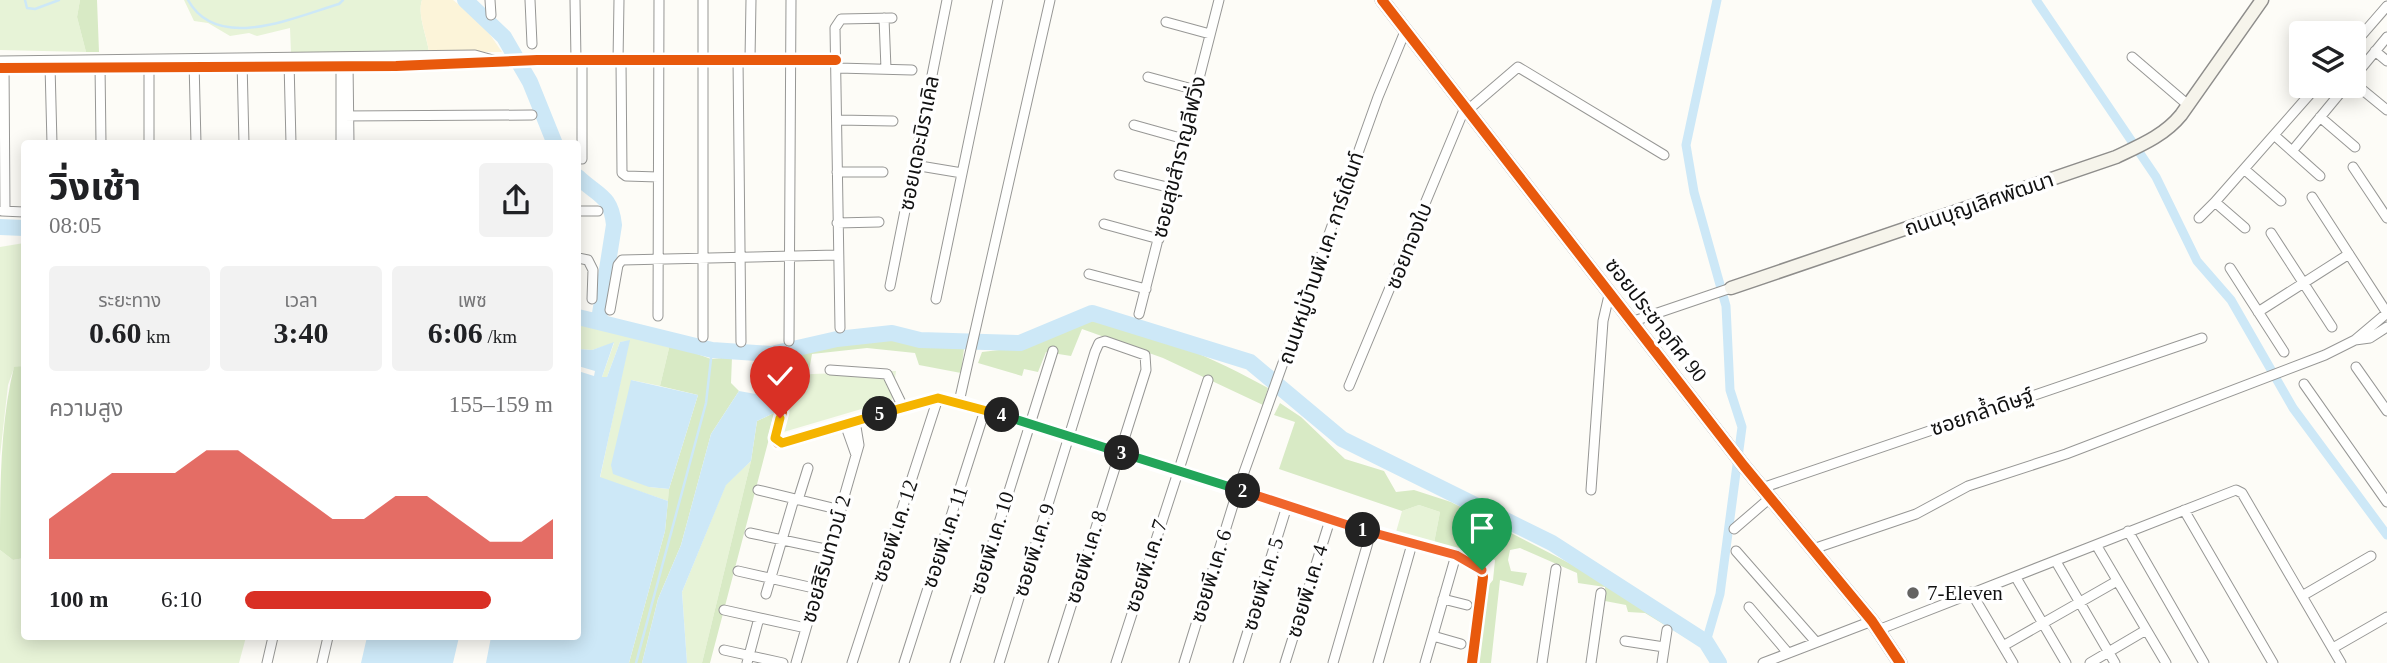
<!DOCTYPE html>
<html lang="th">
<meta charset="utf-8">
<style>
:root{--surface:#fff;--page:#f2f2f2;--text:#202124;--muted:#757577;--accent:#d93025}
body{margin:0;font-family:"Times New Roman","Noto Sans Thai",serif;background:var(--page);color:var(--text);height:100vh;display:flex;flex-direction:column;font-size:26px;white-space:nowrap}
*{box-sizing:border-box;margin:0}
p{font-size:23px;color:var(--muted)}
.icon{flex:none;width:38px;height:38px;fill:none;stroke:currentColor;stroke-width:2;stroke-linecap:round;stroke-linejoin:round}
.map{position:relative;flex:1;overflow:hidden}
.panel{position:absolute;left:21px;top:140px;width:560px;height:500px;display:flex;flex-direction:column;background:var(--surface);border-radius:7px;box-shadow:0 4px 18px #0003}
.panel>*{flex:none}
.fabs{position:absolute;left:2289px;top:21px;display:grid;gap:14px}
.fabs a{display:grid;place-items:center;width:77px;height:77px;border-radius:7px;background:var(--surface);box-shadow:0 4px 18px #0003;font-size:35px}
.pin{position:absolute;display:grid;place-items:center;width:60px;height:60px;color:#fff;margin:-72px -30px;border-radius:50% 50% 50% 0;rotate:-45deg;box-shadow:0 0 7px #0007}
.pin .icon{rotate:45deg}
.km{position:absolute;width:35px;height:35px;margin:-18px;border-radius:50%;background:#222;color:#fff;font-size:19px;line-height:35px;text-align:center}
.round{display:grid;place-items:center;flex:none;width:74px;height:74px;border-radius:7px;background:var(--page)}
.overview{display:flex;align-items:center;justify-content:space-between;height:119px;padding:0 28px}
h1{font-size:38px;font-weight:700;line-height:52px}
.figures{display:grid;grid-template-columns:repeat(3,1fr);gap:10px;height:119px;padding:7px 28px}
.figures div{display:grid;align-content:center;border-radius:7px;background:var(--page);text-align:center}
.figures b{font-size:30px;font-weight:700}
.figures small{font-size:19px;font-weight:400}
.figures p{font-size:19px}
.chart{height:196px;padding:14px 28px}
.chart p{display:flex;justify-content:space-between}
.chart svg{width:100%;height:126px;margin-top:7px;fill:var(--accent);opacity:.7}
ul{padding:0 28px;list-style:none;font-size:23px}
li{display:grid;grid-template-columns:112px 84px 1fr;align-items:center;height:52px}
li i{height:18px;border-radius:9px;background:var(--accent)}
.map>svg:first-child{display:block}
</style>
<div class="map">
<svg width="2387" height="663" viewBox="0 0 2387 663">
<rect width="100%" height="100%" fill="#fdfcf7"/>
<path fill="#e7f3d7" d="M0,0H80L77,17L86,52L0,50Z
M184,0H422C417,15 427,36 429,52L291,53L290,28L257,36L249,33L230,36L208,23L194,21Z
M24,243V271L21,277L24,279V366L14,368L8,385L0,456V247Z
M578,323L635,332L670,344L660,386L631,380L649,487L669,489L668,501L600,478L629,341L620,342L607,377H602L614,343L592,350L578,349Z
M896,371L892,400L770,436L785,375Z
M751,461L702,663H687L682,592L726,484Z
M1419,505L1440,512L1434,543L1396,532L1402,511Z
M0,550L13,560L24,558V637H246L239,663H0Z"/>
<path fill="#d8eac5" d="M80,0H97L99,52H86L77,17Z
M1091,321C1152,331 1214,358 1268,388L1263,405L1163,358L1082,329L1071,356L1046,352L1038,372L1024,369L1022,376L978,363L982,352L1032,346L1075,325Z
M856,338C894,338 926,346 964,349L961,373L919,365L915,353L867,348L812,354L809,371L772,370L762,359Z
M670,344L711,359L732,357L731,383L739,391L711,434L681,545L658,599L642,663H629L665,531L669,489L698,395L660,386Z
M24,366V558L13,560L0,550C0,491 0,423 14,367Z
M1280,403L1301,417L1345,459L1384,471L1396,492L1414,490L1451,502L1598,578L1691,641L1645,613L1628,612L1626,605L1605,601V587L1578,583L1577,573L1520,548L1510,550L1508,560L1511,571L1527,573L1523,586L1500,580L1491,663H1478L1489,585L1493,580L1495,560L1434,543L1440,512L1419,505L1402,511L1279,469L1295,422L1274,415Z
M776,412L710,663H702L751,461L757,421Z"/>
<path fill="#fcf4d9" d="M422,0H453L482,23L502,52H429C427,36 417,14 422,0Z"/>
<path fill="#cde8f7" d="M630,340L600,477L668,501L665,531L629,663H486L491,637H578V371L594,376L595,371L578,366V349L592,350L614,342L602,377H607L620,342Z
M631,380L698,395L669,489L649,487L613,474L611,465Z
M739,391L779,398L776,412L757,421L751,461L726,485L682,592L687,663H642L658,599L681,545L711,434Z
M367,637H459L453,663H361Z"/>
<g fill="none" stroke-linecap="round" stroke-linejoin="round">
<path stroke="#cde8f7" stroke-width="2.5" d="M25,0L27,8L35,9L59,0
M188,0C217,53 295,17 339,4L343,0
M636,663L706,403L712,350"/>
<path stroke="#cde8f7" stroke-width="9" d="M2036,0L2156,177L2197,261L2231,300L2293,408L2387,535
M1706,642L1720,594L1742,427L1730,390L1726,306L1694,192L1686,145L1717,0"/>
<path stroke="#cde8f7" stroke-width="16" d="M465,0L504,37L530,82L555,144
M578,177C598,196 611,195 614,225L599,320
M0,227L24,228
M578,317L712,350L771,354L837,339L892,333L920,340L1020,343L1092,313L1250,362L1342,439L1552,543L1706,642L1719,663"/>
<g stroke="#979795" stroke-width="11">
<path id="street" d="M490,0L491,15
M530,0L532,44
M575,0L576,60
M703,0V337
M884,18L886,69
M1166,22L1210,34
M2354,44L2387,6
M2375,51L2387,61
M2132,57L2188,105
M738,59L741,342
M750,59L751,0
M0,61L475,55L493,60
M149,61V144
M194,61L196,144
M242,61L244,144
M289,61L291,144
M341,61V144
M618,61L619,0
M4,62L5,211
M348,62L349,144
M621,62L622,173L626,176L658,177
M50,65L52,144
M100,65L101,144
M0,68L396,66L537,60H836
M838,68L912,70
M1148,77L1196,90
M2354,77L2387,37
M2354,83L2387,110
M1469,109L1518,67L1664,155
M341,116L532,115
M2320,117L2355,147
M838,120L893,121
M1134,125L1184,139
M2274,135L2320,176
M2293,150L2346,86
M582,159V61
M914,165L962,173
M2353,167L2387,218
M2244,169L2281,201
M837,172H883
M1119,175L1171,188
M2312,197L2387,313L2355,340
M2,211L24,212
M578,211H598
M2199,218L2215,202
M837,223L879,222
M1104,224L1159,239
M2245,228L2215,202L2317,86
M2271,233L2332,327
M578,258L588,260L593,270L592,299
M2230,268L2284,352
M1089,274L1146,289
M890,286L947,0
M936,299L998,0
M610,310L618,265L622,260L837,255
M2258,312L2349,254
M1139,314L1219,0
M658,316L659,0
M1634,321L1731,288
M840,328L835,28L841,19L892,18
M789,341L791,0
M2356,367L2387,411
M830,370L887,374L903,407
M2304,384L2387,502
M1349,386L1466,105
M766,389L779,397L782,412L775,438L778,443L938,398L959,402L1330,520L1456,555C1468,560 1481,563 1483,577L1472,663
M959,402L1050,0
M845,424L856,455
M1762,488L2202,338
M758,490L841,510
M1591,490L1603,321L1610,291
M798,500L808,468
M2184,510L2273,663
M1734,529L1770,498
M2128,531L2204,663
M750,533L830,550
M2098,548L2166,663
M1813,549L1916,514L1968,486L2066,454L2325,355L2355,340L2370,338L2387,327
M1736,551L1816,642
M2058,565L2115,663
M738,571L818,589
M2018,581L2066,663
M1971,592L2013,663
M766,594L794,499
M2302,596L2371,556
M1443,599L1467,605
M1749,607L1788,653
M724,610L806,628
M1878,630L2236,490L2242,493L2341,663
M1433,636L1461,644
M1625,641L1664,647
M2003,646L2117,581
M2333,648L2387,617
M724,650L783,663
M267,663L273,637
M322,663L328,637
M747,663L759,618
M796,663L859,445L855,421
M852,663L938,398
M904,663L985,410
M955,663L1053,351
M999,663L1095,352L1099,343L1105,341L1145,355L1146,370L1053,663
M1116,663L1208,380
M1184,663L1238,489L1378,97L1406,29
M1238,663L1287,506
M1285,663L1330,520
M1333,663L1371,532
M1378,663L1412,544
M1425,663L1456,555
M1542,663L1556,569
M1591,663L1601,593
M1662,663L1667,630
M1763,663L1872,621
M2090,663L2146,630"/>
</g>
<g stroke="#8e8d8b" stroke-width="15">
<path id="secondary" d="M1382,0L1744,466L1872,621L1900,663
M1731,288L2116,157C2139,146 2164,136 2181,115L2262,0"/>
</g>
<use href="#street" stroke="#fffffe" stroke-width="9"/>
<use href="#secondary" stroke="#f6f4eb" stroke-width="12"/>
<g stroke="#fff" stroke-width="15">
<path id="cycleway" d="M1382,0L1744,466L1872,621L1900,663
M0,68L396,66L537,60H836
M766,389L779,397L782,412L775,438L778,443L938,398L959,402L1330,520L1456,555C1468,560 1481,563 1483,577L1472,663"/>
</g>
<use href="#cycleway" stroke="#e8590c" stroke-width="10"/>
</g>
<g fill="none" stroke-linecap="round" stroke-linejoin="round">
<g stroke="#fff" stroke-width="14">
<path id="split-1" d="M1363,530L1456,555L1482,570"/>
</g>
<g stroke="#fff" stroke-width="14">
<path id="split-2" d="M1243,491L1363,530"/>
</g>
<g stroke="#fff" stroke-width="14">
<path id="split-3" d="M1122,453L1243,491"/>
</g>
<g stroke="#fff" stroke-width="14">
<path id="split-4" d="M1002,415L1122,453"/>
</g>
<g stroke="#fff" stroke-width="14">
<path id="split-5" d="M880,414L938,398L1002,415"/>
</g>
<g stroke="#fff" stroke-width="14">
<path id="split-6" d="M780,418L775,438L782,443L880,414"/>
</g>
<use href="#split-1" stroke="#f0652b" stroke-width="9"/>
<use href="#split-2" stroke="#f0652b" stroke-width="9"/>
<use href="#split-3" stroke="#22a559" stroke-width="9"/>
<use href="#split-4" stroke="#22a559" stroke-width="9"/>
<use href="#split-5" stroke="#f5b400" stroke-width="9"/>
<use href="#split-6" stroke="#f5b400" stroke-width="9"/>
</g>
<circle fill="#646362" stroke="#fff" stroke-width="2.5" cx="1913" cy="593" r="7"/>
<g text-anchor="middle" stroke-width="7" stroke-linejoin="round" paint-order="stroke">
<g font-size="21" fill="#111" stroke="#fff">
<text transform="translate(919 143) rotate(-79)" y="7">ซอยเดอะมิราเคิล</text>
<text transform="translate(1179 157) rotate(-76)" y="7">ซอยสุขสำราญลีฟวิ่ง</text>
<text transform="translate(1979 204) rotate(-19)" y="7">ถนนบุญเลิศพัฒนา</text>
<text transform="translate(1409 246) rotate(-68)" y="7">ซอยทองใบ</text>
<text transform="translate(1321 258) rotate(-71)" y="7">ถนนหมู่บ้านพี.เค. การ์เด้นท์</text>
<text transform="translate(1656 320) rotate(52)" y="7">ซอยประชาอุทิศ 90</text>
<text transform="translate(1982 412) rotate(-19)" y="7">ซอยกล้ำดิษฐ์</text>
<text transform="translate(895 531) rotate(-72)" y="7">ซอยพี.เค. 12</text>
<text transform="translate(945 537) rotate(-72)" y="7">ซอยพี.เค. 11</text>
<text transform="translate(992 543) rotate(-73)" y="7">ซอยพี.เค. 10</text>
<text transform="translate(1034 550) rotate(-73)" y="7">ซอยพี.เค. 9</text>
<text transform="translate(1086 557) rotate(-73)" y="7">ซอยพี.เค. 8</text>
<text transform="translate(826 559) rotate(-74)" y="7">ซอยสิรินทาวน์ 2</text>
<text transform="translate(1146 566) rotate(-72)" y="7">ซอยพี.เค. 7</text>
<text transform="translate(1211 576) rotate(-73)" y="7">ซอยพี.เค. 6</text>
<text transform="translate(1263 584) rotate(-73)" y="7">ซอยพี.เค. 5</text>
<text transform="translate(1307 591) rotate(-73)" y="7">ซอยพี.เค. 4</text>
</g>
<g font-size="21" fill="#111" stroke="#fff" text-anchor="start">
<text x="1927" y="600">7-Eleven</text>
</g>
</g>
</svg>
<div class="fabs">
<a><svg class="icon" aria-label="layers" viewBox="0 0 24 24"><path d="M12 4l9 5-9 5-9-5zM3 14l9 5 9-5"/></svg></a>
</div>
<div class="pin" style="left:1482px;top:570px;background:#1e9e55"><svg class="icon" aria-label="arrive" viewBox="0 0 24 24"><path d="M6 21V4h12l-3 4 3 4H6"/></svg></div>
<div class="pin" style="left:780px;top:418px;background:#d93025"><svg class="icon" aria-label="check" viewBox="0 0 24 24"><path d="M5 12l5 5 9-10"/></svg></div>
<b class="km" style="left:1363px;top:530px">1</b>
<b class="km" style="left:1243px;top:491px">2</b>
<b class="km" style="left:1122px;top:453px">3</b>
<b class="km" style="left:1002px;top:415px">4</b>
<b class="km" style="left:880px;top:414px">5</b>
<section class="panel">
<div class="overview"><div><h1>วิ่งเช้า</h1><p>08:05</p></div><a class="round"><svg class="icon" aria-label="share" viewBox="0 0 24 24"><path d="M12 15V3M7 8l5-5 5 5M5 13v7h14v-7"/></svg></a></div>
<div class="figures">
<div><p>ระยะทาง</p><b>0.60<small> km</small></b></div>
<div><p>เวลา</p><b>3:40</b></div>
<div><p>เพซ</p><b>6:06<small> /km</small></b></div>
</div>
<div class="chart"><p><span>ความสูง</span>155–159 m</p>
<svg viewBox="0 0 160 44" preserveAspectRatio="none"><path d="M0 44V30L10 22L20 14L30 14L40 14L50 6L60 6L70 14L80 22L90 30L100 30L110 22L120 22L130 30L140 38L150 38L160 30V44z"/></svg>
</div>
<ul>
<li><b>100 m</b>6:10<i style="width:80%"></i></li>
</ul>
</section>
</div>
